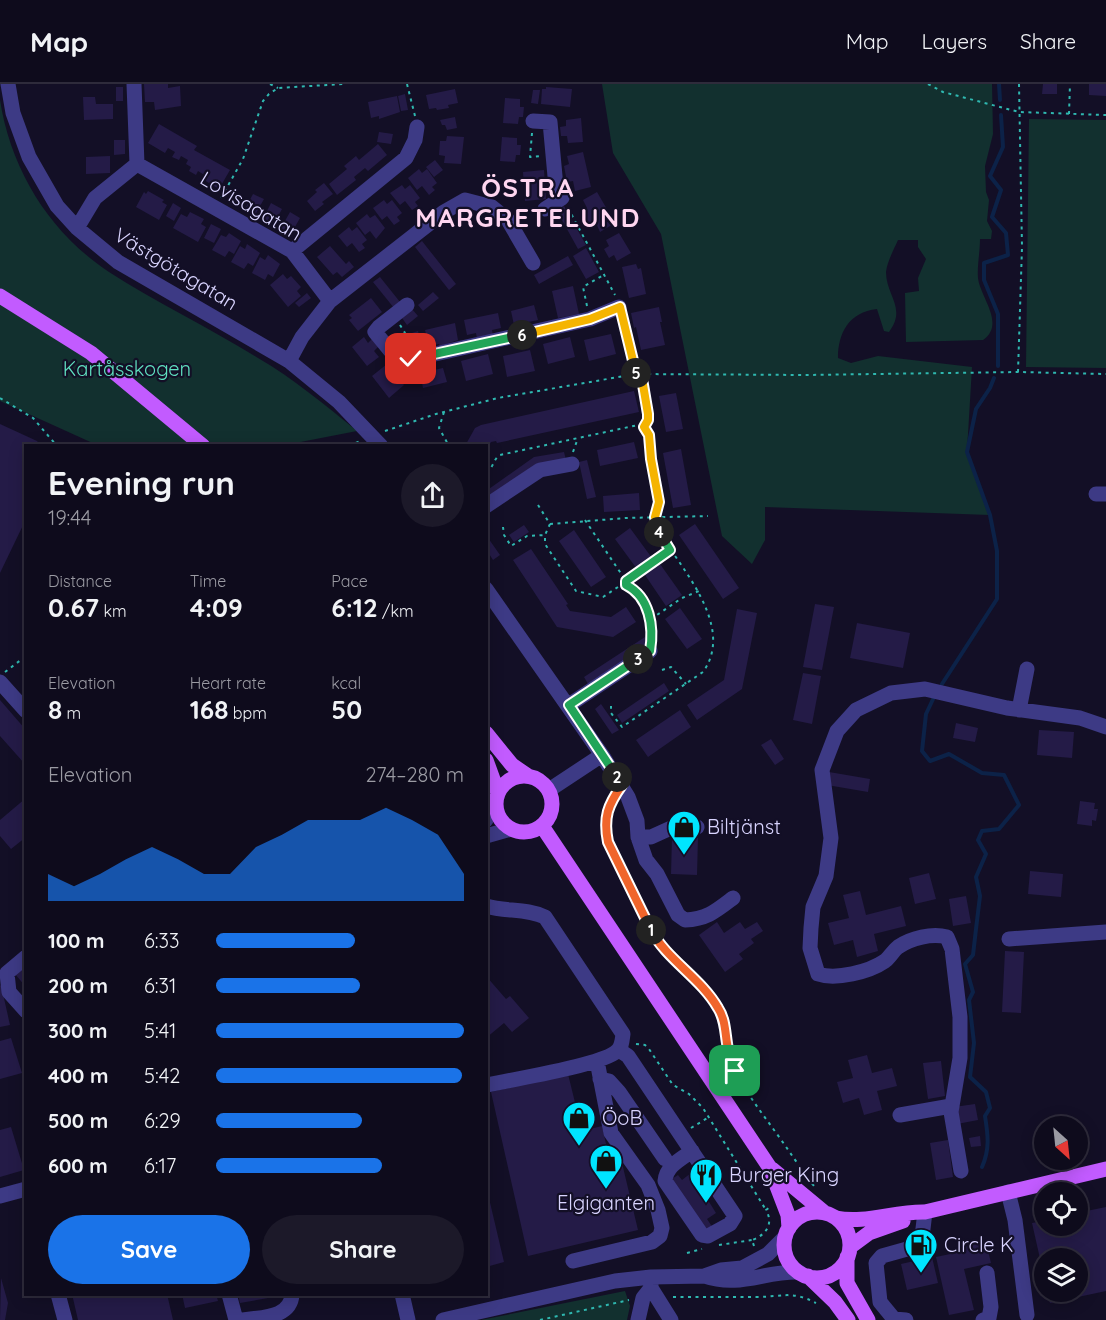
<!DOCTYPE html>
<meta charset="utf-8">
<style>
:root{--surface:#0e0b1c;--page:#1c1929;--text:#f1f3f6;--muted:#9b9ba3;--line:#2e2b3b;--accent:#1a73e8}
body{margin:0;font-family:Quicksand,sans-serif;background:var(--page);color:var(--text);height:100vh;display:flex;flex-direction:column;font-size:22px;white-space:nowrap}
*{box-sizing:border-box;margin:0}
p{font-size:20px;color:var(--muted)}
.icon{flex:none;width:33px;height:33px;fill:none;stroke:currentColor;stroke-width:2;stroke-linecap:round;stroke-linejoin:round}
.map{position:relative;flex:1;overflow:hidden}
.details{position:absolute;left:24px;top:360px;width:464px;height:852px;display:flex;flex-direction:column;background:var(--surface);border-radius:0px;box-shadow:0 3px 15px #0003,0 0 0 2px var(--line)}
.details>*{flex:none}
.needle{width:39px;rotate:153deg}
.buttons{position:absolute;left:1034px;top:1032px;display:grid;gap:12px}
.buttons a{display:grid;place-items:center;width:54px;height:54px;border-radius:50%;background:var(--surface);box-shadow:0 3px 15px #0003,0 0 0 2px var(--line);font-size:30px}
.pin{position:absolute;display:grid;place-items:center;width:51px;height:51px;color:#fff;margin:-26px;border-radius:12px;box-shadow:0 3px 9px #0006}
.km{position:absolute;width:30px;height:30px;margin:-15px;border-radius:50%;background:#222;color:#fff;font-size:16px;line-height:30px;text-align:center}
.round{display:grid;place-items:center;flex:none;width:63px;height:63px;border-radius:32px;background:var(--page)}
.headline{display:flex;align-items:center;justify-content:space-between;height:102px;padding:0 24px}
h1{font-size:33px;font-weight:700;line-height:45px}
.stats{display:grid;grid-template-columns:repeat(3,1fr);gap:9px;height:102px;padding:6px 24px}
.stats div{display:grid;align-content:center}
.stats b{font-size:26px;font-weight:700}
.stats small{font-size:16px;font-weight:400}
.stats p{font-size:16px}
.chart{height:168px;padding:12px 24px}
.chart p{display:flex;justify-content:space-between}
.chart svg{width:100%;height:108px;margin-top:6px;fill:var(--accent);opacity:.7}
.cta{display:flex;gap:12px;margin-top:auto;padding:12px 24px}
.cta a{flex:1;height:69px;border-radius:36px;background:var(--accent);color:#fff;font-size:24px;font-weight:700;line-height:69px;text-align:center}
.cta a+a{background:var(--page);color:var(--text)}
ul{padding:0 24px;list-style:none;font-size:20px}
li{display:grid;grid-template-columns:96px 72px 1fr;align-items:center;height:45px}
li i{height:15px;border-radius:8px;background:var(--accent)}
header{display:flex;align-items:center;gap:36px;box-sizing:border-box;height:84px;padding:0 30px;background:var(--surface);border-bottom:2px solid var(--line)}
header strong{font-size:28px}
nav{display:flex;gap:33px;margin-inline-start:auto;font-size:21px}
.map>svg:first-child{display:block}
</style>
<header>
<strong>Map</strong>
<nav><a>Map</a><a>Layers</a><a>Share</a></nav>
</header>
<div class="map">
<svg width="1106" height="1236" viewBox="0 0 1106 1236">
<rect width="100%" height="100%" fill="#130f26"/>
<path fill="#12302f" d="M602,0H992L993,50L985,82L986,108L989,116L987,137L992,147L991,155H980C980,168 977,182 978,194C980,213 1006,240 983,256L906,258L905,209L919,207L918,194L926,175L918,163V156H898C894,165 887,178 886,188C886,212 907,224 889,248L884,247L877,225C849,228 838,249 838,274L851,279L878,272L972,283L967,367L990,431L765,423V456L752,480L722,452L661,150L613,69Z
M0,16C11,86 49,148 109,188C157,219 210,244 258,274C294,295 325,321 357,347L285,361H97L0,317Z
M1029,35L1106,36V284L1026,283Z
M625,1207L630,1222L627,1236H481Z"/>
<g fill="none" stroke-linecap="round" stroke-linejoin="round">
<path stroke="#0c2248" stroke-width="4" d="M999,0L1000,16
M998,282V230L984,196V179L1008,171L1006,149L992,133L1001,106L990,92L1003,63L1001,31
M942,600L997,515V467L990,431L967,368L976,325L990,304L994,294
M935,611L926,630L922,667L930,677L949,670L982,689L1004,691L1019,721L999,745L982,747L978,756L986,770L976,793L980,812L976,845L973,871L965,880L973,908L969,916L974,959L970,993L986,1008L990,1024L985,1032C988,1051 990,1065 982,1083"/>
</g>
<path fill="#241b47" d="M144,0H168V4L180,2L181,22L155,26L154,18H145Z
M1043,0H1057V10H1042Z
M1089,0H1106V12L1089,11Z
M116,3H123V17H116Z
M546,3L572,5L570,23L541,20L542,5H546Z
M455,5L458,19L448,21L449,24L437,26L436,24L429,25L426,11Z
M533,6H540L538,20L531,19Z
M405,10L408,26L401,27L398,12Z
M397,12L400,28L379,35V32L371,34L368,18Z
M83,13H95L96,20H113V35L84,36Z
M505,14L520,15V23H524L523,33H519L518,40L503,39Z
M455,33L457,44L447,46L445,41H442L440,36Z
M581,34L583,58L568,59L567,52H561L560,43L566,42V36Z
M159,40L197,62L194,66L230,86L219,105L204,96L206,92L198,87L196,91L189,87L191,83L186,80L188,76L181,72L179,76L172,73L175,68L168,64L165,69L148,59Z
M379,48L393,50L391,60L377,58Z
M447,52L464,53L461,80L444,79L445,72L439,71L440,57H446Z
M502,53L517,54V61H521L520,71H516L515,78L500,77Z
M114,56H125V70L114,71Z
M378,60L387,71L368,87L365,84L354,93L356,96L337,111L329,100L347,85L344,82L356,72L359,76Z
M583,68L591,103L575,107L573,97L567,98L564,82L569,80L567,72Z
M110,72V89L86,90V73Z
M435,76L443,86L434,93L426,83Z
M419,85L422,89L427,85L437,99L432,103L435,106L429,111L422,102L417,106L408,94Z
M544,86L546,115L525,117L523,88Z
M324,99L333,110L322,118L324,120L315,127L307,117L317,108L315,106Z
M402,101L405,105L410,101L420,114L415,118L418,122L412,126L405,117L400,121L390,109Z
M148,107L164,116L162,118L167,121L159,136L136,123L144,108L146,110Z
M597,108L615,139L600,148L596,139L590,142L582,128L587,124L583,116Z
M253,110L264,115L255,131L245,125Z
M384,116L387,120L392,116L402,129L397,133L400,137L394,141L387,132L382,136L373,124Z
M173,119L181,124L174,137L166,132Z
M271,119L282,125L274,140L263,135Z
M564,122L586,161L578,165L557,127Z
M190,128L204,135L201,140L206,143L198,158L173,144L181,130L187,133Z
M290,128L300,134L291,150L281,144Z
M367,130L370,134L375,131L385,144L376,155L370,147L365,151L356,139Z
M211,140L221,145L214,159L204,154Z
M349,143L352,147L357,143L367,156L362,160L365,164L359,168L352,159L347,163L338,152Z
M229,149L241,157L234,170L229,167L225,173L212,166L221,151L226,153Z
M619,149L631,169L617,177L614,171L609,174L604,165L609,162L606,156Z
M422,157L456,200L449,206L415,163Z
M247,160L260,169L253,182L248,179L244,185L231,178L240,162L245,165Z
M330,162L346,180L349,177L354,183L342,193L337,188L333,191L317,173Z
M586,164L599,188L586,195L573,172Z
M268,171L280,180L273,193L268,190L265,196L252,189L260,173L265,176Z
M568,172L573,181L539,200L534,191Z
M636,180L638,185L641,184L646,210L629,214L622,183Z
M283,190L287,195L291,192L301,203L297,207L301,212L288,223L270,201Z
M380,193L400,218L394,224L373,198Z
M573,202L579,230L558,234L552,207Z
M433,208L439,214L423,227L418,221Z
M307,209L311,214L299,223L295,219Z
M371,214L382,228L358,247L349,236L352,234L349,231Z
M534,221L538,236L514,241L511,227Z
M659,223L662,238H660L665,261L641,266L636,243L634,244L631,229Z
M412,225L418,232L407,241L402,234Z
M498,229L501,244L492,246L493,252L477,255L476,249L467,251L464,236Z
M455,239L458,256L440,262L439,260L429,262L425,246Z
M418,247L421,259L416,260L412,249Z
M611,250L616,270L589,277L584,256Z
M364,253L368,259L372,255L378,263L374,267L379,273L367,282L352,263Z
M570,253L575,273L548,280L543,260Z
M530,266L535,287L507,293L503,272Z
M488,270L493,290L466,297L461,277Z
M387,280L404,301L389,314L372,292Z
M443,284L447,298L423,304L420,289Z
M634,307L639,328L497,359L496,357L491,358L486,366V362H465L475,344L481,341Z
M676,309L683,345L666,348L659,312Z
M0,340L37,357L41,362H26V435L0,489Z
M634,358L638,374L600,382L597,366Z
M681,365L691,421L673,424L663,369Z
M564,368L566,376L489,415L486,410V407L534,373Z
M587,376L596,413L587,415L579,378Z
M639,409L640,426L604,428L603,412Z
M695,440L739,504L723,515L679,451Z
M524,441L529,448L514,458L509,451Z
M630,444L652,474L637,485L615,455Z
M574,446L606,493L591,503L559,457Z
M486,451L500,471L493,476L486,465Z
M531,465L568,520L566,521L570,527L611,533L626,523L636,538L613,553L557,543L513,476Z
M660,480L682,511L666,522L645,491Z
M815,520L834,523L822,586L803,583Z
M680,524L702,555L687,565L665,535Z
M737,525L757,529L742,605L697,636L687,621L724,596Z
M857,539L910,549L903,584L850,574Z
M645,553L650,560L588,600L584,593Z
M803,589L821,592L812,640L793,636Z
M664,599L669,607L622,639L617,631Z
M0,616L26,646L24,679L0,652Z
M601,620L619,646L612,650L595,625Z
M680,626L691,643L648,673L636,656Z
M956,639L978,644L975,658L953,654Z
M1039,646L1074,648L1072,674L1037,671Z
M771,655L784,675L775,681L761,661Z
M829,688L870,695L868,708L827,701Z
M26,714V753L11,765L0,752V736Z
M1080,717L1095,719L1094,725H1098L1096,737L1092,736V742L1077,740Z
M672,753L698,754L697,791L671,790Z
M1030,787L1063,790L1061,813L1028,810Z
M929,789L936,815L915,820L909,794Z
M860,807L866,831L901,822L906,842L874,850L878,867L857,873L853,856L834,861L828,839L849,834L843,811Z
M966,812L971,839L953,842L949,815Z
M717,838L724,849L740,838L745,845L757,838L763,847L751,855L754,859L739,870L743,875L725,888L699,851Z
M1005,867L1024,868L1021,929L1002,928Z
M26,881V903L15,890Z
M486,892L506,915L510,912L529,934L512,948L504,939L486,954Z
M1,901L10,941L0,943V902Z
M11,954L22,989L0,995V957Z
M867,971L872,989L892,984L897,1002L877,1007L882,1026L864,1031L859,1014L843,1019L837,998L853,994L848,976Z
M941,977L945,1012L928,1015L923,979Z
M568,990L582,1047L602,1042L606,1060L622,1079L638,1146L528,1172L491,1008Z
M975,1020L978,1036L957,1040L954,1023Z
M11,1043L24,1086L0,1093V1046Z
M980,1052L981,1062L971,1063L969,1054Z
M948,1056L953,1093L936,1096L930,1059Z
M691,1089L716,1129L707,1135L713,1144L708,1148L670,1096L678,1091L682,1096Z
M486,1110H488L504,1178L486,1183Z
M1106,1123V1207L1050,1219L1047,1208H1077V1174H1044L1043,1188L1032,1139L1044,1137V1142H1077V1129Z
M986,1158L991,1179L964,1185L974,1226L949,1231L936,1173L955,1169L954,1165Z
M932,1173L938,1199L907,1206L901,1180Z
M1,1194L8,1219L5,1236H0Z
M72,1210H167L173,1236H78Z
M182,1210H216L218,1217L185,1224Z
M238,1210H279V1212L240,1219Z"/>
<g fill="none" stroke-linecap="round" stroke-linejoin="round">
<path stroke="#2fb8b0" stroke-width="2" stroke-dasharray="3 4.5" stroke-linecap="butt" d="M270,0L278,4
M407,0L415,32
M928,0L943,8L1019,28L1106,31
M1069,30L1070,0
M532,49L530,73L542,72
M221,114L243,75L263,17L269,10L278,4L343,0
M568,124L615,211
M587,222L583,203L605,190
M623,234L636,289
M400,241L405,249L409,264
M1018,288L1022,163L1019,0
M641,291L648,330V336L644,343
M0,314L33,334L57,362
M444,328L439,344L449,362
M385,347L436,330L498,314L636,290L805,291L1018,288L1106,290
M349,362L360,357
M573,368L578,354
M486,388C494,384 493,375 500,371L638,341L644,343L649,351L651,376L659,418L655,433L657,445C680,483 736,542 703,588L622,643L611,629V622
M538,421L550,440L545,451V460L576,507L603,513L621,501C644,502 651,535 652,554
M585,436L626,497V501
M550,440L626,434L708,432
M503,443L504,451L511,462L527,452L545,451
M626,497L670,466
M651,535L682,514L699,507
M662,586L671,583L686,600
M5,588L26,572
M614,714C608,722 604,734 605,744C606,765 621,784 631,802C639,819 643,837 654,852C673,878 701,896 718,923C729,941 725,962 733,981C743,1005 759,1025 774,1046C788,1065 800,1084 814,1102
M636,960L645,961L649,965L673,1001L689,1010L703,1024L766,1126
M691,1044L709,1033
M719,1161L752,1156
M754,1162L752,1156C766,1151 774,1140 766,1126L770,1123
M687,1169L702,1165
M673,1213C701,1213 729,1213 757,1213C782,1213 791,1206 816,1219
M540,1236L629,1216"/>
<path stroke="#3d3a85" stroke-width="15" d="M8,0L13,29L29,73L57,122L77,144L118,178L289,277L339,318L381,362
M134,0L137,80L292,167L330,217
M533,37L550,38L556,103L562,114L545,125
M77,144L95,114L137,80
M292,167L406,74L415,56L417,43
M407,221L379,243L375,248L398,276L404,277L590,235L619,223
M289,277L302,253L330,217L444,128L465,116L492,123L508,136L533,179
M1096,410H1106
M486,422L540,386L572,380
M486,505L602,671L549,706
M0,598L26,627
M569,621L650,567
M1019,626L1027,585
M602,671L628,713L637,737L638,753L646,776L657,790L678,831L685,836C707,835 716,827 733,814
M486,736L495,718
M486,752L511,745
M638,753H651L682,739L697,743
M486,822C506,828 526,824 545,833L623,950C622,957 622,963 617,967C603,981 510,996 486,1001
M1009,855L1106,848
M26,873L7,889L9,908L26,927
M619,966L628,972L735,1132L730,1140L708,1152L702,1151L665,1097C666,1082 681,1075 692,1067
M600,995L609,997L619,1008L665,1075
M900,1031L951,1022
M961,1087L951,1028L960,974V933L952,865L947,853C932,849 911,854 898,863C893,867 890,873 885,877C869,888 836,896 818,890L810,864L811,844L813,823L826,792L831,754L822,686L837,647L856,626L891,609L925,605L1007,624L1080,634L1106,643
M1008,1108L1015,1136L1027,1231
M0,1112L26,1105
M573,1177L652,1158L660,1152L662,1144L658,1126L648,1101L611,1049L597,977
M704,1192C740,1204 764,1187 799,1188
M651,1193V1204L671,1236
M58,1210L65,1236
M229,1210L236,1236
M402,1210L408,1236
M243,1236C262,1233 291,1234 292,1210
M443,1236L615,1197L651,1193L704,1192L721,1186L742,1184L768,1170L785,1153
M638,1236L643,1214L651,1204
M906,1236L894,1235L880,1218L876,1179L882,1172L907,1165L920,1157L922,1153L925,1128
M983,1236L989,1234L991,1223L987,1189"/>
<path stroke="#c25bff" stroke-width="15" d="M0,212L91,269L203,362
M486,649L512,681L528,692
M486,676L498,709
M496 720a28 28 0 1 1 56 0a28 28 0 1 1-56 0Z
M542,742L770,1084L788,1131L789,1144
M772,1085L825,1129
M784 1161a33 33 0 1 1 66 0a33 33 0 1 1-66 0Z
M836,1134C865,1140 895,1127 925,1128L1106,1085
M850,1163L869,1149L903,1137
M847,1173V1199L868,1236
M808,1192L835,1218L848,1236"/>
</g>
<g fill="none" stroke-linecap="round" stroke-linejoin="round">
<g stroke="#fff" stroke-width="12">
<path id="split-1" d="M651,846C667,876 701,894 718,924C726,936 725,951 728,965C729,973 732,979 735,987"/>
</g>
<g stroke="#fff" stroke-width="12">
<path id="split-2" d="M617,693L622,701C608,721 603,733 608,758L651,846"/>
</g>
<g stroke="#fff" stroke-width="12">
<path id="split-3" d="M617,693L569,621L638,575"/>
</g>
<g stroke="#fff" stroke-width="12">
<path id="split-4" d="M638,575L650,567C654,543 650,513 626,501V497L670,466L659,448"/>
</g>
<g stroke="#fff" stroke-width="12">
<path id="split-5" d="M636,289H641L648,330V336L644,343L649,351L651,375L659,418L655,433L659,448"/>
</g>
<g stroke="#fff" stroke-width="12">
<path id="split-6" d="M522,251L590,235L620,223L636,289"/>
</g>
<g stroke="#fff" stroke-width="12">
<path id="split-7" d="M411,275L522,251"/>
</g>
<use href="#split-1" stroke="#f0652b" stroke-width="8"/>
<use href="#split-2" stroke="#f0652b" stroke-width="8"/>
<use href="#split-3" stroke="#22a559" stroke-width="8"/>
<use href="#split-4" stroke="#22a559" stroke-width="8"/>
<use href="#split-5" stroke="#f5b400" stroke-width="8"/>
<use href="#split-6" stroke="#f5b400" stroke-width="8"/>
<use href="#split-7" stroke="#22a559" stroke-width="8"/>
</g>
<defs>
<g id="shop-pin" transform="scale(1.725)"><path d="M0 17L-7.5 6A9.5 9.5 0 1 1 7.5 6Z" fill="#00e5ff" stroke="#130f26"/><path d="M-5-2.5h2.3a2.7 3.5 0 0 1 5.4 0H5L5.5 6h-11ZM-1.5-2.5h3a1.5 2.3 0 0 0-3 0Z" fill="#111"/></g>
<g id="restaurant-pin" transform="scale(1.725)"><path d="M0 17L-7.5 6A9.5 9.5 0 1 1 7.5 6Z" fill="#00e5ff" stroke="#130f26"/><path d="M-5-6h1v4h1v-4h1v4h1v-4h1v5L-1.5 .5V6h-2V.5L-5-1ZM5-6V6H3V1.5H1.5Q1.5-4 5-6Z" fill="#111"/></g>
<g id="fuel-pin" transform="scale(1.725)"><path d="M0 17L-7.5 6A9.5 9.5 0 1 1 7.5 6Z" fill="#00e5ff" stroke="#130f26"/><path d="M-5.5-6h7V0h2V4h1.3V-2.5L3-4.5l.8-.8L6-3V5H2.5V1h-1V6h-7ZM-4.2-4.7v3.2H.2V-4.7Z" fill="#111"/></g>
</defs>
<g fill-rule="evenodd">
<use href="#shop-pin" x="684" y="743"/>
<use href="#shop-pin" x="579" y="1034"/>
<use href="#shop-pin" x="606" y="1077"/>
<use href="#restaurant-pin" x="706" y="1091"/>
<use href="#fuel-pin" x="921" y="1161"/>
</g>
<g text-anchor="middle" stroke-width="4.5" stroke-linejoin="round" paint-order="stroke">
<g font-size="20" fill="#d9d4ff" stroke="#130f26">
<text transform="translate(251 122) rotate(31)" y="7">Lovisagatan</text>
<text transform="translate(176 185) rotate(31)" y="7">Västgötagatan</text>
</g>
<g font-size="20" fill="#5fe0c0" stroke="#130f26">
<text x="127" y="292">Kartåsskogen</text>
</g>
<g font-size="20" fill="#d9d4ff" stroke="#130f26" text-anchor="start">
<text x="707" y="750">Biltjänst</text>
<text x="602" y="1041">ÖoB</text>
<text x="729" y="1098">Burger King</text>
<text x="606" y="1126" text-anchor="middle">Elgiganten</text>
<text x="944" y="1168">Circle K</text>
</g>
<g font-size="26" font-weight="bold" letter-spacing="1.5" fill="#ffd6f0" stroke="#130f26">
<text x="528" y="113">ÖSTRA<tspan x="528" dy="30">MARGRETELUND</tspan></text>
</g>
</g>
</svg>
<div class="buttons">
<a><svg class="needle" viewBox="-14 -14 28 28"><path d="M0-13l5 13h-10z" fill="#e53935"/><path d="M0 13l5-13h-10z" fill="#9b9ba3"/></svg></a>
<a><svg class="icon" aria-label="locate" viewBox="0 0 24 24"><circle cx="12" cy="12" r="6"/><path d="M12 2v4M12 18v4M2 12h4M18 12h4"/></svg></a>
<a><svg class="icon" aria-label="layers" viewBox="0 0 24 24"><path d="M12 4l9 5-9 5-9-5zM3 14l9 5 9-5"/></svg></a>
</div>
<div class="pin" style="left:735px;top:987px;background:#1e9e55"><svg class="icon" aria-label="arrive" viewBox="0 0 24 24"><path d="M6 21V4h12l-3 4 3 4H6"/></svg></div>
<div class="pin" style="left:411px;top:275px;background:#d93025"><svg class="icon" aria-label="check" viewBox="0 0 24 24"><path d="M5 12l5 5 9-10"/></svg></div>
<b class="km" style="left:651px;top:846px">1</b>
<b class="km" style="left:617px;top:693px">2</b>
<b class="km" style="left:638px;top:575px">3</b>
<b class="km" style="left:659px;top:448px">4</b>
<b class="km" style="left:636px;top:289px">5</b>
<b class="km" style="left:522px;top:251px">6</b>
<section class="details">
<div class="headline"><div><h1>Evening run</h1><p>19:44</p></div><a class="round"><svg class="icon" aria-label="share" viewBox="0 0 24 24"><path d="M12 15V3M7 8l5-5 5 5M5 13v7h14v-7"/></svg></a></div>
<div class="stats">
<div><p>Distance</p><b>0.67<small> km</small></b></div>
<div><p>Time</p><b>4:09</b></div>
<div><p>Pace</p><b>6:12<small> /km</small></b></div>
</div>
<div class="stats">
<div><p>Elevation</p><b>8<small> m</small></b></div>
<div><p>Heart rate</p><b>168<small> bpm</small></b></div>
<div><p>kcal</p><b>50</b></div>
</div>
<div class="chart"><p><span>Elevation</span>274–280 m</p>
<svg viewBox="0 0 160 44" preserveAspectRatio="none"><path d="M0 44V33L10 38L20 33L30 27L40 22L50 27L60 33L70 33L80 22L90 17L100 11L110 11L120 11L130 6L140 11L150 17L160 33V44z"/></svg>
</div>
<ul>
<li><b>100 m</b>6:33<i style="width:56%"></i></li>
<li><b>200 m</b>6:31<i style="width:58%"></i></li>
<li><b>300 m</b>5:41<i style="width:100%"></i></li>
<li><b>400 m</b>5:42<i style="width:99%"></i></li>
<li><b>500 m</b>6:29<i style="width:59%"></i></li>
<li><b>600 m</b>6:17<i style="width:67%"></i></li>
</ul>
<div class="cta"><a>Save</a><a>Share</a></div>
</section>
</div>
